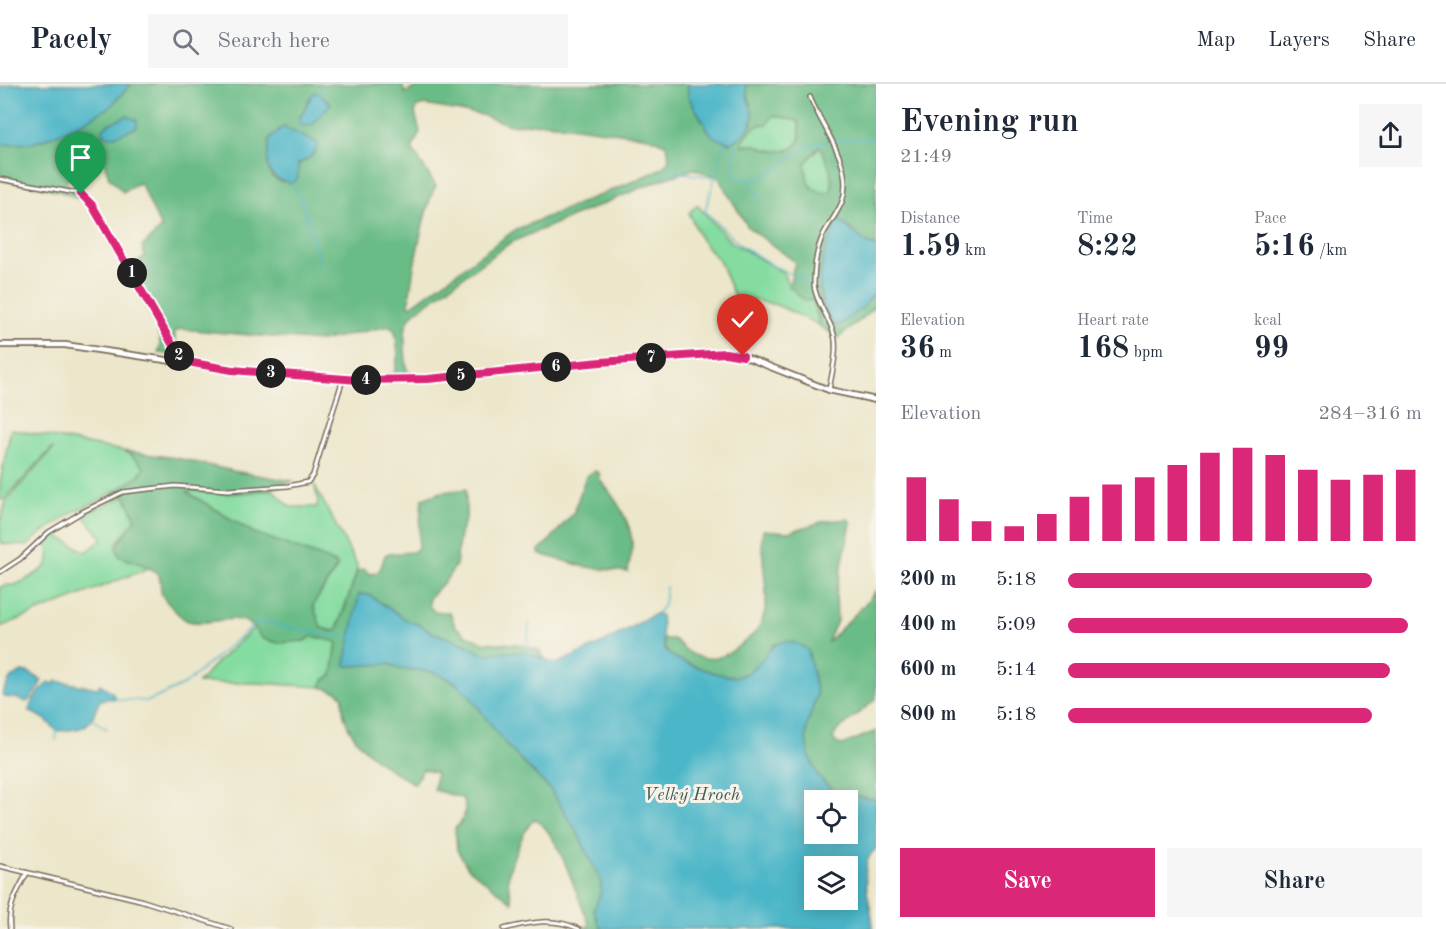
<!DOCTYPE html>
<meta charset="utf-8">
<style>
:root{--surface:#fff;--page:#f6f6f7;--text:#1f2937;--muted:#747a83;--line:#e0e1e3;--accent:#db2777}
body{margin:0;font-family:"Old Standard TT",serif;background:var(--page);color:var(--text);height:100vh;display:flex;flex-direction:column;font-size:22px;white-space:nowrap}
*{box-sizing:border-box;margin:0}
p{font-size:20px;color:var(--muted)}
.icon{flex:none;width:33px;height:33px;fill:none;stroke:currentColor;stroke-width:2;stroke-linecap:round;stroke-linejoin:round}
.map{position:relative;flex:1;overflow:hidden}
.drawer{display:flex;flex-direction:column;background:var(--surface);width:570px}
.drawer>*{flex:none}
.buttons{position:absolute;left:804px;top:706px;display:grid;gap:12px}
.buttons a{display:grid;place-items:center;width:54px;height:54px;border-radius:0px;background:var(--surface);box-shadow:0 3px 15px #0003;font-size:30px}
.pin{position:absolute;display:grid;place-items:center;width:51px;height:51px;color:#fff;margin:-62px -26px;border-radius:50% 50% 50% 0;rotate:-45deg;box-shadow:0 0 6px #0007}
.pin .icon{rotate:45deg}
.km{position:absolute;width:30px;height:30px;margin:-15px;border-radius:50%;background:#222;color:#fff;font-size:16px;line-height:30px;text-align:center}
.round{display:grid;place-items:center;flex:none;width:63px;height:63px;border-radius:0px;background:var(--page)}
.head{display:flex;align-items:center;justify-content:space-between;height:102px;padding:0 24px}
h1{font-size:33px;font-weight:800;line-height:45px}
.figures{display:grid;grid-template-columns:repeat(3,1fr);gap:9px;height:102px;padding:6px 24px}
.figures div{display:grid;align-content:center}
.figures b{font-size:30px;font-weight:800}
.figures small{font-size:16px;font-weight:400}
.figures p{font-size:16px}
.chart{height:168px;padding:12px 24px}
.chart p{display:flex;justify-content:space-between}
.chart svg{width:100%;height:108px;margin-top:6px;stroke:var(--accent);stroke-width:6}
.cta{display:flex;gap:12px;margin-top:auto;padding:12px 24px}
.cta a{flex:1;height:69px;border-radius:0px;background:var(--accent);color:#fff;font-size:24px;font-weight:800;line-height:69px;text-align:center}
.cta a+a{background:var(--page);color:var(--text)}
ul{padding:0 24px;list-style:none;font-size:20px}
li{display:grid;grid-template-columns:96px 72px 1fr;align-items:center;height:45px}
li i{height:15px;border-radius:8px;background:var(--accent)}
header{display:flex;align-items:center;gap:36px;box-sizing:border-box;height:84px;padding:0 30px;background:var(--surface);border-bottom:2px solid var(--line)}
header strong{font-size:28px}
nav{display:flex;gap:33px;margin-inline-start:auto;font-size:21px}
.search{width:420px;height:54px;background:var(--page);display:flex;align-items:center;gap:15px;box-sizing:border-box;padding:0 21px;border-radius:0px;color:var(--muted);font-size:22px}
main{display:flex;flex:1;min-height:0}
.map>svg:first-child{display:block}
</style>
<header>
<strong>Pacely</strong>
<div class="search"><svg class="icon" aria-label="search" viewBox="0 0 24 24"><circle cx="10" cy="10" r="6"/><path d="M15 15l6 6"/></svg>Search here</div>
<nav><a>Map</a><a>Layers</a><a>Share</a></nav>
</header>
<main>
<div class="map">
<svg width="876" height="845" viewBox="0 0 876 845">
<rect width="100%" height="100%" fill="#f7f3e8"/>
<filter id="ink" filterUnits="userSpaceOnUse"><feTurbulence type="fractalNoise" baseFrequency=".0167" numOctaves="2"/><feDisplacementMap in="SourceGraphic" scale="12" xChannelSelector="R" yChannelSelector="G"/><feConvolveMatrix kernelMatrix="1 2 1 2 8 2 1 2 1" color-interpolation-filters="sRGB"/></filter>
<filter id="wash" filterUnits="userSpaceOnUse"><feTurbulence type="fractalNoise" baseFrequency=".008" numOctaves="4" result="noise"/><feDisplacementMap in="SourceGraphic" scale="24" xChannelSelector="R" yChannelSelector="G"/><feGaussianBlur stdDeviation="1.35" result="paint"/><feColorMatrix in="noise" values="0 0 0 0 0 0 0 0 0 0 0 0 0 0 0 0 0 1.4 0 .05"/><feComposite in="paint" operator="in"/></filter>
<g filter="url(#wash)">
<rect width="100%" height="100%" fill="#ece6ca"/>
<path fill="#84dca1" stroke="#608360" stroke-width="1.5" d="M773,31L798,37C806,64 788,71 765,65C762,64 759,62 756,61C750,60 747,63 741,61C745,51 755,39 767,40Z
M819,63H821C827,75 834,93 831,107L823,109L812,104L808,98L805,80Z
M697,121L731,158L783,188L789,202L809,217L813,216L819,241L777,221L734,212L719,176L701,156L689,129Z
M11,345L123,367L130,370L144,383L137,394L96,418L75,427L39,451L27,462L4,460L0,458V439L6,417L53,365L52,364L4,416L0,415V398Z
M314,400L357,481L356,491L336,547L321,544L313,521L337,484L336,479L252,448L187,408L190,406L232,409L273,406L290,423H317L318,416Z
M125,412L136,436L117,458L149,484L0,543V503C6,500 8,502 14,501C18,500 23,497 27,495C44,486 57,478 45,459L54,450L86,468L103,455L84,432L86,429Z
M254,544L263,555L279,559L313,552L337,558L332,592L324,596L321,603L257,599H198L218,577Z"/>
<path fill="#6bbc87" stroke="#537352" stroke-width="1.5" fill-rule="evenodd" d="M131,0H402L405,9L422,0H688V12L708,46L729,59L737,56L752,40L751,20L746,6L747,0H876V163L864,157L838,135C824,169 807,209 835,241L853,231L876,208V221L863,234L838,254L818,241L820,239L813,216L805,217L789,202L795,178L748,143L718,93L694,85L655,98L521,154L510,159L415,228C399,240 406,269 407,288L415,290H391L395,288L398,269L395,247L389,242L320,257L180,245L175,248C173,256 180,271 189,273L158,269C168,250 136,207 126,189L133,180L145,173L142,163L161,144L140,98L123,108L109,93L103,76L93,77L79,73L65,101L85,108L87,120C66,104 26,101 0,96V61L34,59L75,43L110,23ZM318,10L329,22L319,32L299,35L310,13ZM425,21L482,31L510,41L547,39L649,53L665,60L668,65L669,76L662,84L634,97L515,146L411,222L409,220C410,199 425,118 436,102L412,65L420,48L415,29L417,23ZM773,31L798,37C807,64 788,71 765,65C762,64 759,62 756,61C750,60 747,63 742,61C745,51 755,39 767,40ZM283,43L317,59C314,74 310,72 299,80C292,84 287,92 281,98L272,93L269,87ZM818,63H821C826,76 835,92 831,107L823,109L812,104L808,98L805,80Z
M123,367L177,374L233,387L293,397C267,409 242,409 214,409C205,409 194,405 187,408L252,448L324,474L338,481L313,521L321,544L334,548L338,544L357,487L364,485L370,490C384,489 380,480 386,470L413,468L418,464L422,415L442,408L466,405V434L460,450L456,481L446,496L429,514V522L434,527L450,529L455,542L466,551L483,558L516,560L538,566L548,578C531,567 503,567 484,571L467,561L431,548L420,541L408,537L369,511L352,553L345,580L347,582L389,580L400,584L433,588L453,597L469,610L507,662L550,705L576,746L601,797V809L594,826L598,839L602,845H583L585,842L589,843V840C577,814 559,748 535,735C524,743 509,781 508,795C508,802 511,810 512,818L468,784L457,766L455,744C465,737 468,724 462,714L434,706L436,689L423,685L415,700C383,683 338,654 343,613L338,608L321,603L324,596L332,591L337,558L313,552L305,557L279,559L263,555C257,550 256,543 248,539C232,529 205,543 188,537C182,535 165,517 162,511C159,504 163,495 157,489C148,480 131,478 119,472L116,463L136,435L125,412L115,415L112,409L137,394L144,383L130,370Z
M595,387L599,389L600,396C614,412 631,437 632,459C632,469 629,478 628,488L586,483L539,470V466L551,455L574,428L586,392Z
M848,435L851,439L836,509L837,537L827,559L866,519L876,506V615L837,647L833,654L836,659L842,661L876,647V716L834,708L817,691L808,668L806,655L807,641L817,611L808,566L802,562L775,560C766,570 753,588 740,592C728,596 677,577 668,569C664,565 664,560 663,555H673C678,558 682,563 687,567C702,578 721,576 735,565C742,559 754,552 759,543C775,515 758,477 763,446L789,448L825,437Z"/>
<path fill="#4bb6c8" stroke="#437073" stroke-width="1.5" fill-rule="evenodd" d="M12,0H131L110,23L75,43L34,59L0,61V3Z
M688,0H747C743,17 761,29 748,45C742,52 738,56 729,59L713,53L708,46L688,12Z
M316,8L331,19L312,41L307,42L300,41L299,35L313,9Z
M127,32L137,36V43L115,52L104,51L103,45L108,40Z
M283,43L318,59C315,71 309,75 298,80V94L292,99C263,95 266,79 270,54Z
M838,135L864,157L876,163V208L862,224L843,238L835,242C809,210 822,167 838,135Z
M359,510L369,511L408,537L420,541L431,548L467,561L484,571L499,568H527L556,580L603,559L657,529L661,532C663,542 660,560 667,568C675,577 728,596 740,592C768,583 770,539 808,566L817,611L807,641L806,655L808,668L817,691L834,708L876,716V765C854,781 873,821 873,845H602L598,839L594,825L601,809V797L576,746L550,705L507,662L468,610L453,597L433,588L400,584L389,580L347,582L345,580ZM814,717H848V750H814ZM814,783H848V816H814Z
M22,588H28L42,596L37,606L27,618L15,614L4,613L2,610L10,595Z
M56,597L98,604L100,600L112,608L115,614L100,616C88,645 87,645 57,647L45,635L29,627C31,616 40,605 49,598L54,600Z"/>
<g fill="none" stroke-linecap="round" stroke-linejoin="round">
<path stroke="#4bb6c8" stroke-width="1.5" d="M319,10L323,5V0
M296,49L300,40
M732,57L736,60L733,90C763,110 786,70 811,61C831,54 855,54 876,56
M725,59L705,127L740,161L773,182L812,199L821,197
M663,94L670,87L712,93
M747,97L762,115
M292,99L302,118L321,183
M658,529L664,521L666,503
M527,568L529,539
M111,615L149,617L185,600L255,540L265,538L326,551L352,553
M92,635L107,645
M56,656L57,647"/>
</g>
</g>
<g filter="url(#ink)">
<g fill="none" stroke-linecap="round" stroke-linejoin="round">
<g stroke="#796c5a" stroke-width="6">
<path id="minor" d="M810,13C822,44 853,79 843,115C839,128 829,139 823,151C816,167 814,184 814,200C815,216 828,232 833,247C839,264 832,288 829,306
M0,95L81,110L92,121L182,277
M0,488L20,475L49,448L82,428L123,408L175,402L228,406L288,402L308,398L313,391L343,295
M0,782L140,816L231,845
M10,845C7,823 17,808 27,789
M504,845C531,838 553,833 579,845"/>
</g>
<g stroke="#796c5a" stroke-width="8">
<path id="secondary" d="M0,261H65L232,286L358,296L428,295L601,278L725,269L743,272L829,306L876,316"/>
</g>
<use href="#minor" stroke="#fff" stroke-width="3"/>
<use href="#secondary" stroke="#fff" stroke-width="4.5"/>
</g>
</g>
<g fill="none" stroke-linecap="round" stroke-linejoin="round" filter="url(#ink)">
<g stroke="#fff" stroke-width="12">
<path id="route" d="M81,110L92,121L182,277L232,286L358,296L428,295L601,278L725,269L743,272"/>
</g>
<use href="#route" stroke="#db2777" stroke-width="8"/>
</g>
<g text-anchor="middle" stroke-width="6" stroke-linejoin="round" paint-order="stroke">
<g font-size="18" font-style="italic" fill="#415b5a" stroke="#f7f3e8">
<text x="692" y="716">Velký Hroch</text>
</g>
</g>
</svg>
<div class="buttons">
<a><svg class="icon" aria-label="locate" viewBox="0 0 24 24"><circle cx="12" cy="12" r="6"/><path d="M12 2v4M12 18v4M2 12h4M18 12h4"/></svg></a>
<a><svg class="icon" aria-label="layers" viewBox="0 0 24 24"><path d="M12 4l9 5-9 5-9-5zM3 14l9 5 9-5"/></svg></a>
</div>
<div class="pin" style="left:81px;top:110px;background:#1e9e55"><svg class="icon" aria-label="arrive" viewBox="0 0 24 24"><path d="M6 21V4h12l-3 4 3 4H6"/></svg></div>
<div class="pin" style="left:743px;top:272px;background:#d93025"><svg class="icon" aria-label="check" viewBox="0 0 24 24"><path d="M5 12l5 5 9-10"/></svg></div>
<b class="km" style="left:132px;top:189px">1</b>
<b class="km" style="left:179px;top:272px">2</b>
<b class="km" style="left:271px;top:289px">3</b>
<b class="km" style="left:366px;top:296px">4</b>
<b class="km" style="left:461px;top:292px">5</b>
<b class="km" style="left:556px;top:283px">6</b>
<b class="km" style="left:651px;top:274px">7</b>
</div>
<section class="drawer">
<div class="head"><div><h1>Evening run</h1><p>21:49</p></div><a class="round"><svg class="icon" aria-label="share" viewBox="0 0 24 24"><path d="M12 15V3M7 8l5-5 5 5M5 13v7h14v-7"/></svg></a></div>
<div class="figures">
<div><p>Distance</p><b>1.59<small> km</small></b></div>
<div><p>Time</p><b>8:22</b></div>
<div><p>Pace</p><b>5:16<small> /km</small></b></div>
</div>
<div class="figures">
<div><p>Elevation</p><b>36<small> m</small></b></div>
<div><p>Heart rate</p><b>168<small> bpm</small></b></div>
<div><p>kcal</p><b>99</b></div>
</div>
<div class="chart"><p><span>Elevation</span>284–316 m</p>
<svg viewBox="0 0 160 44" preserveAspectRatio="none"><path d="M5 44V18M15 44V27M25 44V36M35 44V38M45 44V33M55 44V26M65 44V21M75 44V18M85 44V13M95 44V8M105 44V6M115 44V9M125 44V15M135 44V19M145 44V17M155 44V15"/></svg>
</div>
<ul>
<li><b>200 m</b>5:18<i style="width:86%"></i></li>
<li><b>400 m</b>5:09<i style="width:96%"></i></li>
<li><b>600 m</b>5:14<i style="width:91%"></i></li>
<li><b>800 m</b>5:18<i style="width:86%"></i></li>
</ul>
<div class="cta"><a>Save</a><a>Share</a></div>
</section>
</main>
